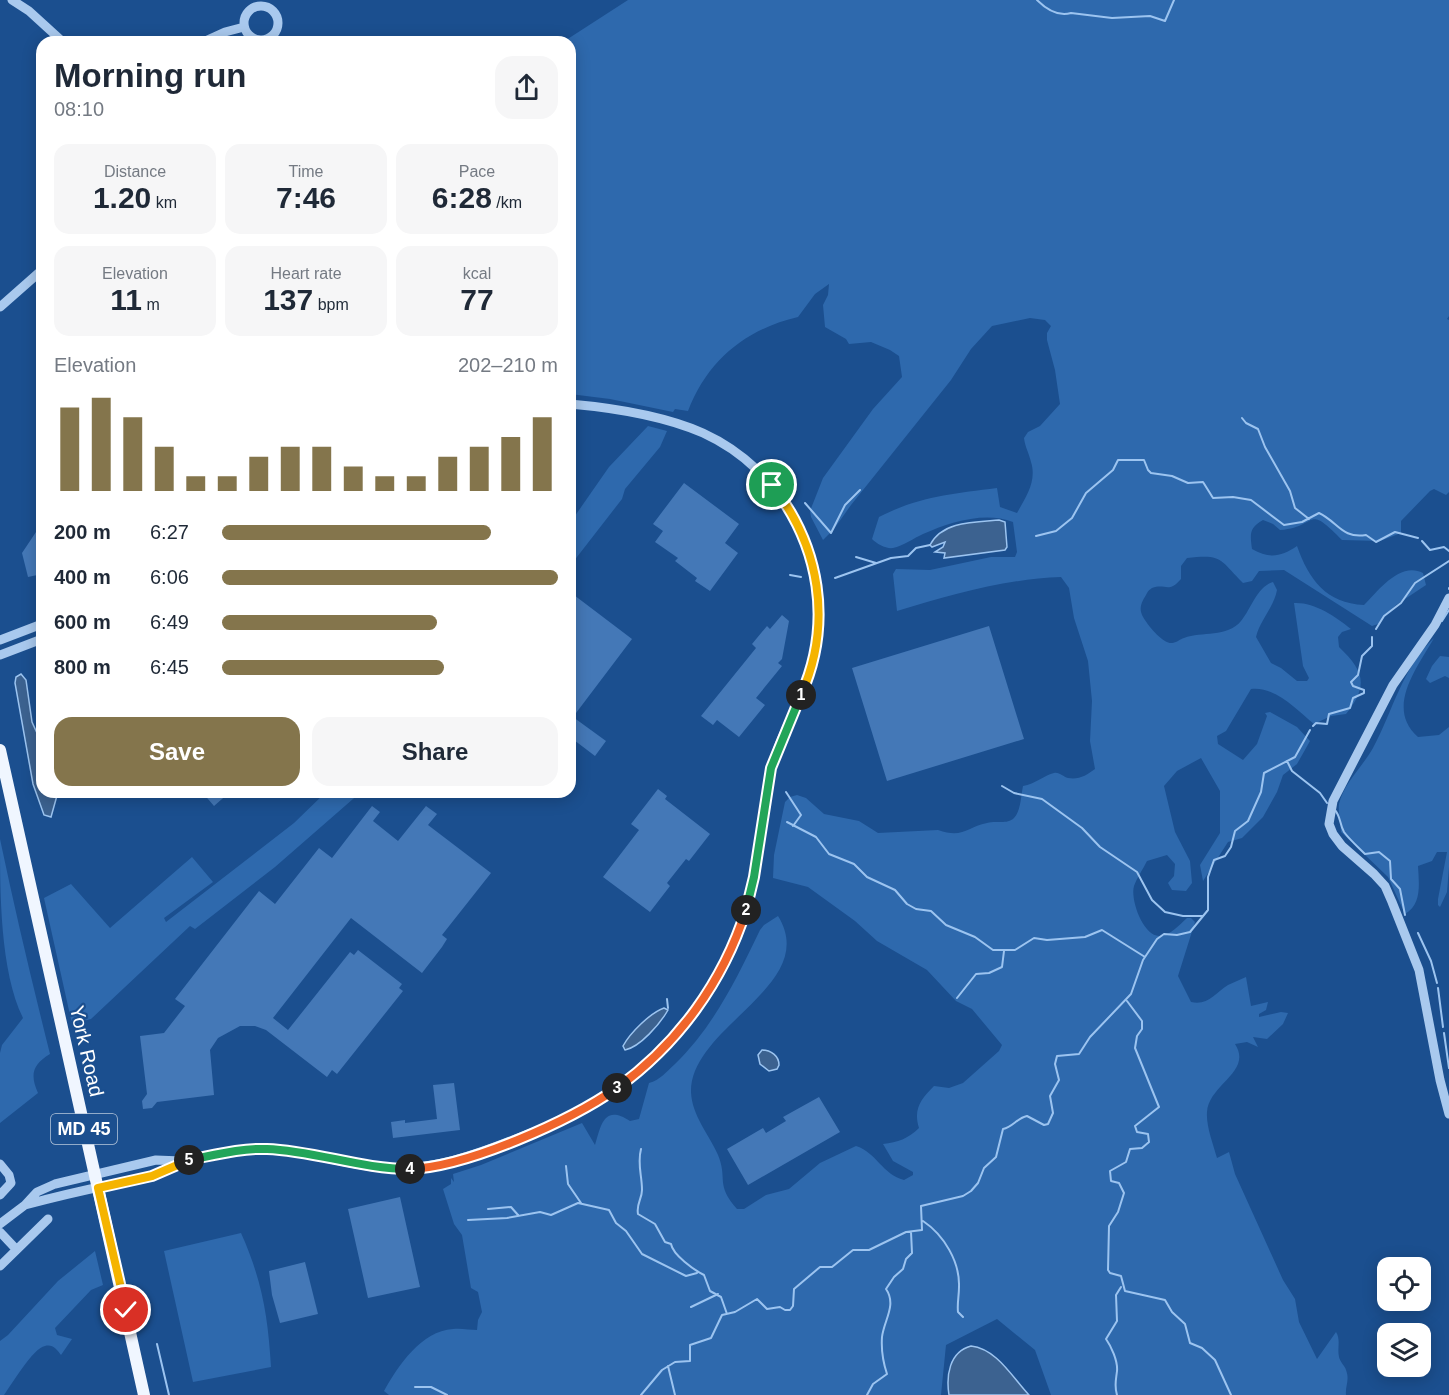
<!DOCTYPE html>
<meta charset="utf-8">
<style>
:root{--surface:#fff;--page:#f6f6f7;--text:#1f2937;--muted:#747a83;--accent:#84754c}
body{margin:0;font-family:Arial,sans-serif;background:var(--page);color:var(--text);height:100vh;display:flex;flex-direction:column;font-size:22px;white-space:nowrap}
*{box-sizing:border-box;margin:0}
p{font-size:20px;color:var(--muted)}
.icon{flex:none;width:33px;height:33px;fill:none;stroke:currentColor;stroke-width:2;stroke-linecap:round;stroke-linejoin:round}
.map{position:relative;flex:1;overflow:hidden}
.side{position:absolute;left:36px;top:36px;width:540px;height:762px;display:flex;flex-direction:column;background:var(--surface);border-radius:18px;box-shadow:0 3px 15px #0003}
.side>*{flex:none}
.tools{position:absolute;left:1377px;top:1257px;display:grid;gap:12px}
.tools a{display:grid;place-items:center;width:54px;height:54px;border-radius:12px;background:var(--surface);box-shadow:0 3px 15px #0003;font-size:30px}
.pin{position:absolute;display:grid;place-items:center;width:51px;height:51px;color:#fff;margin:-26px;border:3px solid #fff;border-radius:50%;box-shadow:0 2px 6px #0007}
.km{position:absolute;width:30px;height:30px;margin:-15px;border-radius:50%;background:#222;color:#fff;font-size:16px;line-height:30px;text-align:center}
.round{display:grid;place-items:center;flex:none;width:63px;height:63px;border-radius:18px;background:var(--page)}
.overview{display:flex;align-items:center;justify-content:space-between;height:102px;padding:0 18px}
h1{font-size:33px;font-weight:700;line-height:45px}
.stats{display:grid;grid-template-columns:repeat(3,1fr);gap:9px;height:102px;padding:6px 18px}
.stats div{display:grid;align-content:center;border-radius:15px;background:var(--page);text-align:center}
.stats b{font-size:30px;font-weight:700}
.stats small{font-size:16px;font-weight:400}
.stats p{font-size:16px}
.chart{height:168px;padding:12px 18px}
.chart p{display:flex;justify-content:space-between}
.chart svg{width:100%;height:108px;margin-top:6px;stroke:var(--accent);stroke-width:6}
.action{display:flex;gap:12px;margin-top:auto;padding:12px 18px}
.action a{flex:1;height:69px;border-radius:18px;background:var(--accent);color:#fff;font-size:24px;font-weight:700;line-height:69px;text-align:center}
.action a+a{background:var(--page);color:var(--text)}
ul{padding:0 18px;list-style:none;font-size:20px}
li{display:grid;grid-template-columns:96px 72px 1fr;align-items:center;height:45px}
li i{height:15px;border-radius:8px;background:var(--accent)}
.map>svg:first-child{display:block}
</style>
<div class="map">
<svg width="1449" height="1395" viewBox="0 0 1449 1395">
<rect width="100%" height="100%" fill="#1b4f8f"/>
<path fill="#2e69ad" d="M628,0H1449V316L1447,319L1449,320V492L1446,495L1434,489L1430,491L1401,521V533L1380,541L1342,540C1305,502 1319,527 1280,530L1273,524L1263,520C1249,528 1250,534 1252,549C1269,559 1281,557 1297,546C1309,580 1326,603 1364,605C1378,591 1400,561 1423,573L1426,585L1396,605L1378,624L1372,626L1284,570L1259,571L1252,581L1243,583C1219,559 1223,554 1187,558L1181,566V579C1168,594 1166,583 1152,588C1149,590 1148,591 1146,595C1137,609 1140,614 1150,627C1154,632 1165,644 1172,643C1176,643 1180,639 1184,638C1202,631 1227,638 1241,621C1252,608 1256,588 1273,582L1277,590C1274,607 1260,620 1256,637L1271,663L1281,668L1297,681H1307L1309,678L1303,666L1294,603C1314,602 1335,616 1351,629L1342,632L1338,637L1339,647C1364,671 1369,685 1346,714L1331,716L1314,724C1297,710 1275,686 1251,689L1226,731L1217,736L1218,744L1243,760L1257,744L1267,716L1265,713L1270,712L1297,727L1310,741L1297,764L1283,775L1277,792L1263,817L1242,838L1228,842L1203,881L1200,865L1220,833V791L1201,758L1177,771L1164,786L1175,832L1190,861L1192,883L1186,891L1172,890L1168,883L1174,876L1175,864L1167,855L1147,861C1143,869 1137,878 1134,886C1130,899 1143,937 1160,936C1171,935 1179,925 1187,918H1191L1195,922L1178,976L1191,1002C1208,1006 1215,993 1228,985C1234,982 1240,980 1246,977L1251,1006L1268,1002L1266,1010L1259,1014V1017L1281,1012L1288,1013L1283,1024L1267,1039L1253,1037L1258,1047L1247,1042L1235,1044C1253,1072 1209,1084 1207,1112C1206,1126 1213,1144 1217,1158L1229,1152L1235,1174L1283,1280L1295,1299L1299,1322L1317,1359L1336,1332C1341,1340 1337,1348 1339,1357C1340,1362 1345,1366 1346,1370C1350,1380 1345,1386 1346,1395H1051L1035,1350L997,1319L946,1345L941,1395H389L384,1391C398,1366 421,1331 453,1329C461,1328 470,1330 477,1330L478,1320L482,1312L478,1292L471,1288L462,1235L454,1224L443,1189L451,1184V1178L454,1182L453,1174L481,1165L582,1123L595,1145C601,1125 604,1104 630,1121L639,1119L649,1083C660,1080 666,1072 675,1064C714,1026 737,978 760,930L764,925L778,916C821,985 690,1026 691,1092C692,1116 709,1134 718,1155C728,1179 715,1184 737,1209H744L766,1195L789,1189L820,1163L856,1146C876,1152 883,1175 904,1180L913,1175V1172L893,1161L883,1144C898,1142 908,1139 919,1128C913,1109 921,1099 934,1086L949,1088L963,1083L999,1051L1002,1045L972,1009L956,1001L927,970L877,941L855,921L808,887L773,878L774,855L785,802L790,797L797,795L806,798L824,814L859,821L878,833L938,830C963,839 967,827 987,823C996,820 1007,825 1014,818C1021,811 1021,795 1023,786C1035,784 1045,775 1054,773C1060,772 1063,777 1068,778C1079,780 1087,775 1095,769L1090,741L1092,701L1088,661L1074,618L1069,588L1061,577C1005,579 951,595 897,611L893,574L896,569L930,570L991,557H1015L1017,552L1013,522C985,511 950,522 923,534C914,538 903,546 893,548C886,549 877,544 872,539L879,517C920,496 952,494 997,488L1000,507L1017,513C1026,497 1037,481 1031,462C1029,453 1025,447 1024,438L1028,432L1040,426L1060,404L1055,370L1047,340V333L1051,326L1045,320L1030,318L992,326L971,349L951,380L851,505L834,529L823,540L811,517L810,511L823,478L873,409L902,377L899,356L890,350L871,342L849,344L846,339L825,327L823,305L828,295L829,284L815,294L798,317C747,329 708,359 688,411L675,409L673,412L610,399L570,394V42H563Z
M648,426L667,431L660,447L625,489L622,499L570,566V523L609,467Z
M1434,638C1417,668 1385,708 1418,737L1439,735L1449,727V867L1447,892L1440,907L1438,905V899L1447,852H1437L1432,861L1418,866C1419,884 1422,904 1405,914L1388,877L1341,832C1341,824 1338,812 1339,804C1344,783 1363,766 1373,748C1393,711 1402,668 1434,638Z
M1440,656L1449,657V678L1445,676L1430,683L1426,679L1432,666Z
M326,792H361L275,867L195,929L190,926L91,1019L72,1024L44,898L71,884L110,928L192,857L213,882L164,918L166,922L294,823Z
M0,839C15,911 32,982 50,1054C32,1065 30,1075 38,1093L0,1123V1053L2,1045L23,1018C0,971 0,892 0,839Z
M241,1233C262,1280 268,1316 271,1367L193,1382L164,1251Z
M95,1251L103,1285L91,1290L55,1328L57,1335L72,1339L61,1355C57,1350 53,1344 45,1346C33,1348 12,1384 4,1395H0V1341L8,1335L58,1281Z"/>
<path fill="#3c6290" stroke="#9cc4f0" stroke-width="1.5" d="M999,520L1005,522L1007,547L1005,550L944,558L945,553L935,552L943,547L945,542L932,547L930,545C942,521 975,522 999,520Z
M21,674L26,680L32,722L42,744V792H58L51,817L44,815L33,784L15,683L16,677Z
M664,1008L668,1010C660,1024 640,1047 625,1050L623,1046C630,1033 650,1013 664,1008Z
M762,1050C771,1050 779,1056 779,1065L777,1069L769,1071L760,1064L758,1055Z
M971,1346C997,1349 1012,1377 1029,1395H949C946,1376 949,1352 971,1346Z"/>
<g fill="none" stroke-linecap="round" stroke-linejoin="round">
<path stroke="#9cc4f0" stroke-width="2" d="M1037,0C1046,9 1057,17 1071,13L1112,18L1150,16L1165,21L1174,0
M1242,418L1246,423L1258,429L1265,447L1290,491L1295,508L1309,519
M805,503L831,533L845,505L860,490
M1036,536L1056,531L1072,518L1086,493L1113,470L1118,460H1144L1148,470L1151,473L1172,476L1188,483L1203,482L1213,498L1233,497L1251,500L1284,525L1302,522L1319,513C1338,522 1342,539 1366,535L1376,542L1395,532L1418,538
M1422,541L1430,550L1444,547L1449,551
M856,557L876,563
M790,575L801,577
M835,578L891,558L908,556L916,548L930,545
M1449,589V588
M1442,621L1449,610
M1376,629L1384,616L1401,603L1415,583L1449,561
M1313,726L1316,723L1327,724L1329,714L1350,708L1353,698L1364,693V690L1353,686L1351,682L1358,675L1362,656L1372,646V637
M1287,761L1292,771L1320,793L1327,803
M1002,786L1014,793L1042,799L1082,828L1100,847L1137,872L1152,900L1165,912L1183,916H1202
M786,792L801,815L793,826
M1334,809C1341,816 1339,823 1344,832C1349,839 1358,847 1365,854L1379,852L1390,861L1391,879L1400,889L1405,915
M787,822L816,837L829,854L854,864L867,877L895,890L907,904L916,909L931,911L946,925L975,937L993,950H1015L1034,938L1047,940L1085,937L1102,930L1145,957
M1418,933L1431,961L1437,983
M1438,988L1443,1027
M957,998L976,974L989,973L1002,967L1004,951
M667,999L668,1008
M1127,1001L1142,1021V1029L1137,1036L1135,1048L1159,1107L1135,1126L1137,1132L1148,1134L1149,1142L1142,1148L1130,1149L1126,1162L1110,1171L1111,1181L1119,1183L1124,1193L1118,1212L1109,1226L1108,1270L1110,1273L1121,1276L1125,1291L1165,1300L1172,1312L1185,1324L1190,1343L1202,1348L1215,1360L1231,1395
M1444,1033L1449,1068
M641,1149C637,1164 642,1175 642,1190C642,1199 636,1204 638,1214L655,1224L665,1242L671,1244C673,1255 694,1270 704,1275L710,1291L721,1297L727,1314
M566,1166L568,1184L581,1203
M488,1209L511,1207L518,1215
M468,1220L507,1218L540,1212L551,1215L578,1203L609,1210L616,1223L626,1231L642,1254L686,1276L697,1273
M923,1221C944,1235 960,1262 959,1287C959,1296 957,1304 958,1312L963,1317
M691,1307L718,1294
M157,1344L169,1395
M668,1366L675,1395
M415,1387H431L447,1395
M641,1395L662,1370L675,1362L690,1361V1345L711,1338L722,1315L735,1312L757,1299L767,1309L780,1307L785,1310H790L793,1306L794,1289L820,1267H832L853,1250H869L906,1232L922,1230L921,1206L963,1196L971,1191L978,1183L984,1168L996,1157L1003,1129C1013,1127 1017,1118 1027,1116L1044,1125L1048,1124L1053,1113L1050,1096L1059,1080L1055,1064L1057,1056L1079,1054L1090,1037L1131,994L1143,960L1157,939L1164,934L1177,935L1190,932L1208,910V877L1214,860L1225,856L1231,847L1235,831L1248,821L1261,792L1264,773L1295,757L1310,730
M867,1395L873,1384L887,1374C883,1362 881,1351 882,1337C884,1320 897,1305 886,1289L894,1277L903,1269L906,1259L912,1253L911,1232
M1117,1395C1114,1386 1116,1380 1117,1371C1118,1361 1111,1346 1106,1339L1117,1321L1116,1295L1121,1287"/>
</g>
<path fill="#4478b7" d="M684,483L739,524L725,543L738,553L710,591L695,581L697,578L675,561L678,558L655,542L663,531L653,524Z
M42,523V574L28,577L22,553Z
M570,592L632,639L573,717L606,741L595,756L570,737Z
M782,615L789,621L782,659L778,663L782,666L756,698L765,705L739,737L717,720L713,725L701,716L756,648L752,644L767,626L770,629Z
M989,626L1024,739L887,781L852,668Z
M658,789L667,796L665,799L710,834L689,861L686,859L667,883L670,886L650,912L603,877L639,830L631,824Z
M202,792H230L214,806Z
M372,806L380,812L373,821L398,841L426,806L437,814L428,825L491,873L442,935L447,939L442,947L422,973L351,918L273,1018L288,1030L350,952L354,955L358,950L402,984L399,988L403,991L337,1074L332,1070L327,1077L266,1030L255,1026H240L218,1038L210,1050L214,1095L157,1102L152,1108L143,1109L142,1101L147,1094L140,1036L164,1033L185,1006L175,999L259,891L275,904L319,848L332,858Z
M454,1083L460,1130L393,1138L391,1122L405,1120V1123L437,1119L433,1085Z
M819,1097L840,1132L748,1185L727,1149L763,1128L766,1133L786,1121L783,1117Z
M400,1197L420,1287L368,1298L348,1209Z
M305,1262L318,1314L280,1323L272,1295L269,1271Z"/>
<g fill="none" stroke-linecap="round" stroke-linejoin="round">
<path stroke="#a9c9ee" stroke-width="9" d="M12,0L29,11L63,42
M244 23a17 17 0 1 1 34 0a17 17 0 1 1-34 0Z
M203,42L225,32L244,27
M0,307L42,270
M1449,598L1435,625L1393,685L1333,801L1329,824L1333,834L1342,846L1374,874L1385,886L1392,902L1419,970L1440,1080L1449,1114
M0,640L42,624
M0,655L42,639
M0,1164L9,1175L11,1183L0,1195
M25,1205C54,1197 85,1190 114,1184C126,1182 140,1180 151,1177C163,1173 174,1165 186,1161C205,1155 226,1151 246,1150C289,1147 331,1161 374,1167C424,1173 467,1158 513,1140C537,1131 561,1122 583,1110C665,1066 729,984 751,894C760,854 762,813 770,774C780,729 810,691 817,645C830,558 784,470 703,433C662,415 615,408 570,404
M0,1224L25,1205L37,1192L55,1184L156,1160L181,1161
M0,1232L16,1249
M0,1266L48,1219"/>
<path stroke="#f0f6ff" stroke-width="12" d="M0,750L144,1395"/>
</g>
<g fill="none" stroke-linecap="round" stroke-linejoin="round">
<g stroke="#fff" stroke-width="12">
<path id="split-1" d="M772,485C820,546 833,623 801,695"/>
</g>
<g stroke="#fff" stroke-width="12">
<path id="split-2" d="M746,910L754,877L771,768L801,695"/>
</g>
<g stroke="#fff" stroke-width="12">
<path id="split-3" d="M617,1088C678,1044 723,982 746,910"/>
</g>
<g stroke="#fff" stroke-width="12">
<path id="split-4" d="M410,1169C467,1167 570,1121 617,1088"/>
</g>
<g stroke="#fff" stroke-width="12">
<path id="split-5" d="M189,1160C215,1155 240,1148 267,1149C316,1151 361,1169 410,1169"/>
</g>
<g stroke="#fff" stroke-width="12">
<path id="split-6" d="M126,1310L98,1188L152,1176L189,1160"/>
</g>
<use href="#split-1" stroke="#f5b400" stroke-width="8"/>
<use href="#split-2" stroke="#22a559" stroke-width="8"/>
<use href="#split-3" stroke="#f0652b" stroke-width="8"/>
<use href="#split-4" stroke="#f0652b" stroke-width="8"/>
<use href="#split-5" stroke="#22a559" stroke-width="8"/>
<use href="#split-6" stroke="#f5b400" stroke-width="8"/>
</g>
<g text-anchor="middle" stroke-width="4.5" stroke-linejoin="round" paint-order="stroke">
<rect fill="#1b4f8f" stroke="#bbcadd" stroke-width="1.5" x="51" y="1114" width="66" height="30" rx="4.5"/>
<g font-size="18" font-weight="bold" fill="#fff">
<text x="84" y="1135">MD 45</text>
</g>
<g font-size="20" fill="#fff" stroke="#1b4f8f">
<text transform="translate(87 1051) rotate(77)" y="7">York Road</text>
</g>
</g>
</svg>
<div class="tools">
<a><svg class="icon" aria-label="locate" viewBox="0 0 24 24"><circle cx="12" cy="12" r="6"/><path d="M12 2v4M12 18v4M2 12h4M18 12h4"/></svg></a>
<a><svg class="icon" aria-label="layers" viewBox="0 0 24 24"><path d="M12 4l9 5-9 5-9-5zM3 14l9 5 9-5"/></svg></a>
</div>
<div class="pin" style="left:772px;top:485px;background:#1e9e55"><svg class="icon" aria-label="arrive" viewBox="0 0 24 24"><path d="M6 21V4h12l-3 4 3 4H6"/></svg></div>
<div class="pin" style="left:126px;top:1310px;background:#d93025"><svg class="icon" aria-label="check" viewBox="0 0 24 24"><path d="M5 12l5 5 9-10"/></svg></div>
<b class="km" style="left:801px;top:695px">1</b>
<b class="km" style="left:746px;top:910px">2</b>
<b class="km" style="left:617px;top:1088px">3</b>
<b class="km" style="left:410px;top:1169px">4</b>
<b class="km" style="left:189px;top:1160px">5</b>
<section class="side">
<div class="overview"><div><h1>Morning run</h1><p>08:10</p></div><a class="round"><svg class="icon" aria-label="share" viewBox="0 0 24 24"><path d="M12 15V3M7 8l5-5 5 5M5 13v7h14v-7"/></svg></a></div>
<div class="stats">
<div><p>Distance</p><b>1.20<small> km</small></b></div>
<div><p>Time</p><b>7:46</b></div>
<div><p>Pace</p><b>6:28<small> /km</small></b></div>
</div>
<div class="stats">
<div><p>Elevation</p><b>11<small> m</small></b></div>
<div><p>Heart rate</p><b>137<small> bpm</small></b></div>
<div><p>kcal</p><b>77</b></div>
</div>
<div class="chart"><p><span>Elevation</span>202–210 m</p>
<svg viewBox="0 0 160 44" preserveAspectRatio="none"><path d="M5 44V10M15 44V6M25 44V14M35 44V26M45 44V38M55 44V38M65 44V30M75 44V26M85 44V26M95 44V34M105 44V38M115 44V38M125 44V30M135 44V26M145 44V22M155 44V14"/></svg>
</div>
<ul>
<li><b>200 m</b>6:27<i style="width:80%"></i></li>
<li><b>400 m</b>6:06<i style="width:100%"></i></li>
<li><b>600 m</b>6:49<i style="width:64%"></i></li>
<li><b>800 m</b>6:45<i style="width:66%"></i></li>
</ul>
<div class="action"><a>Save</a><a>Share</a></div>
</section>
</div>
